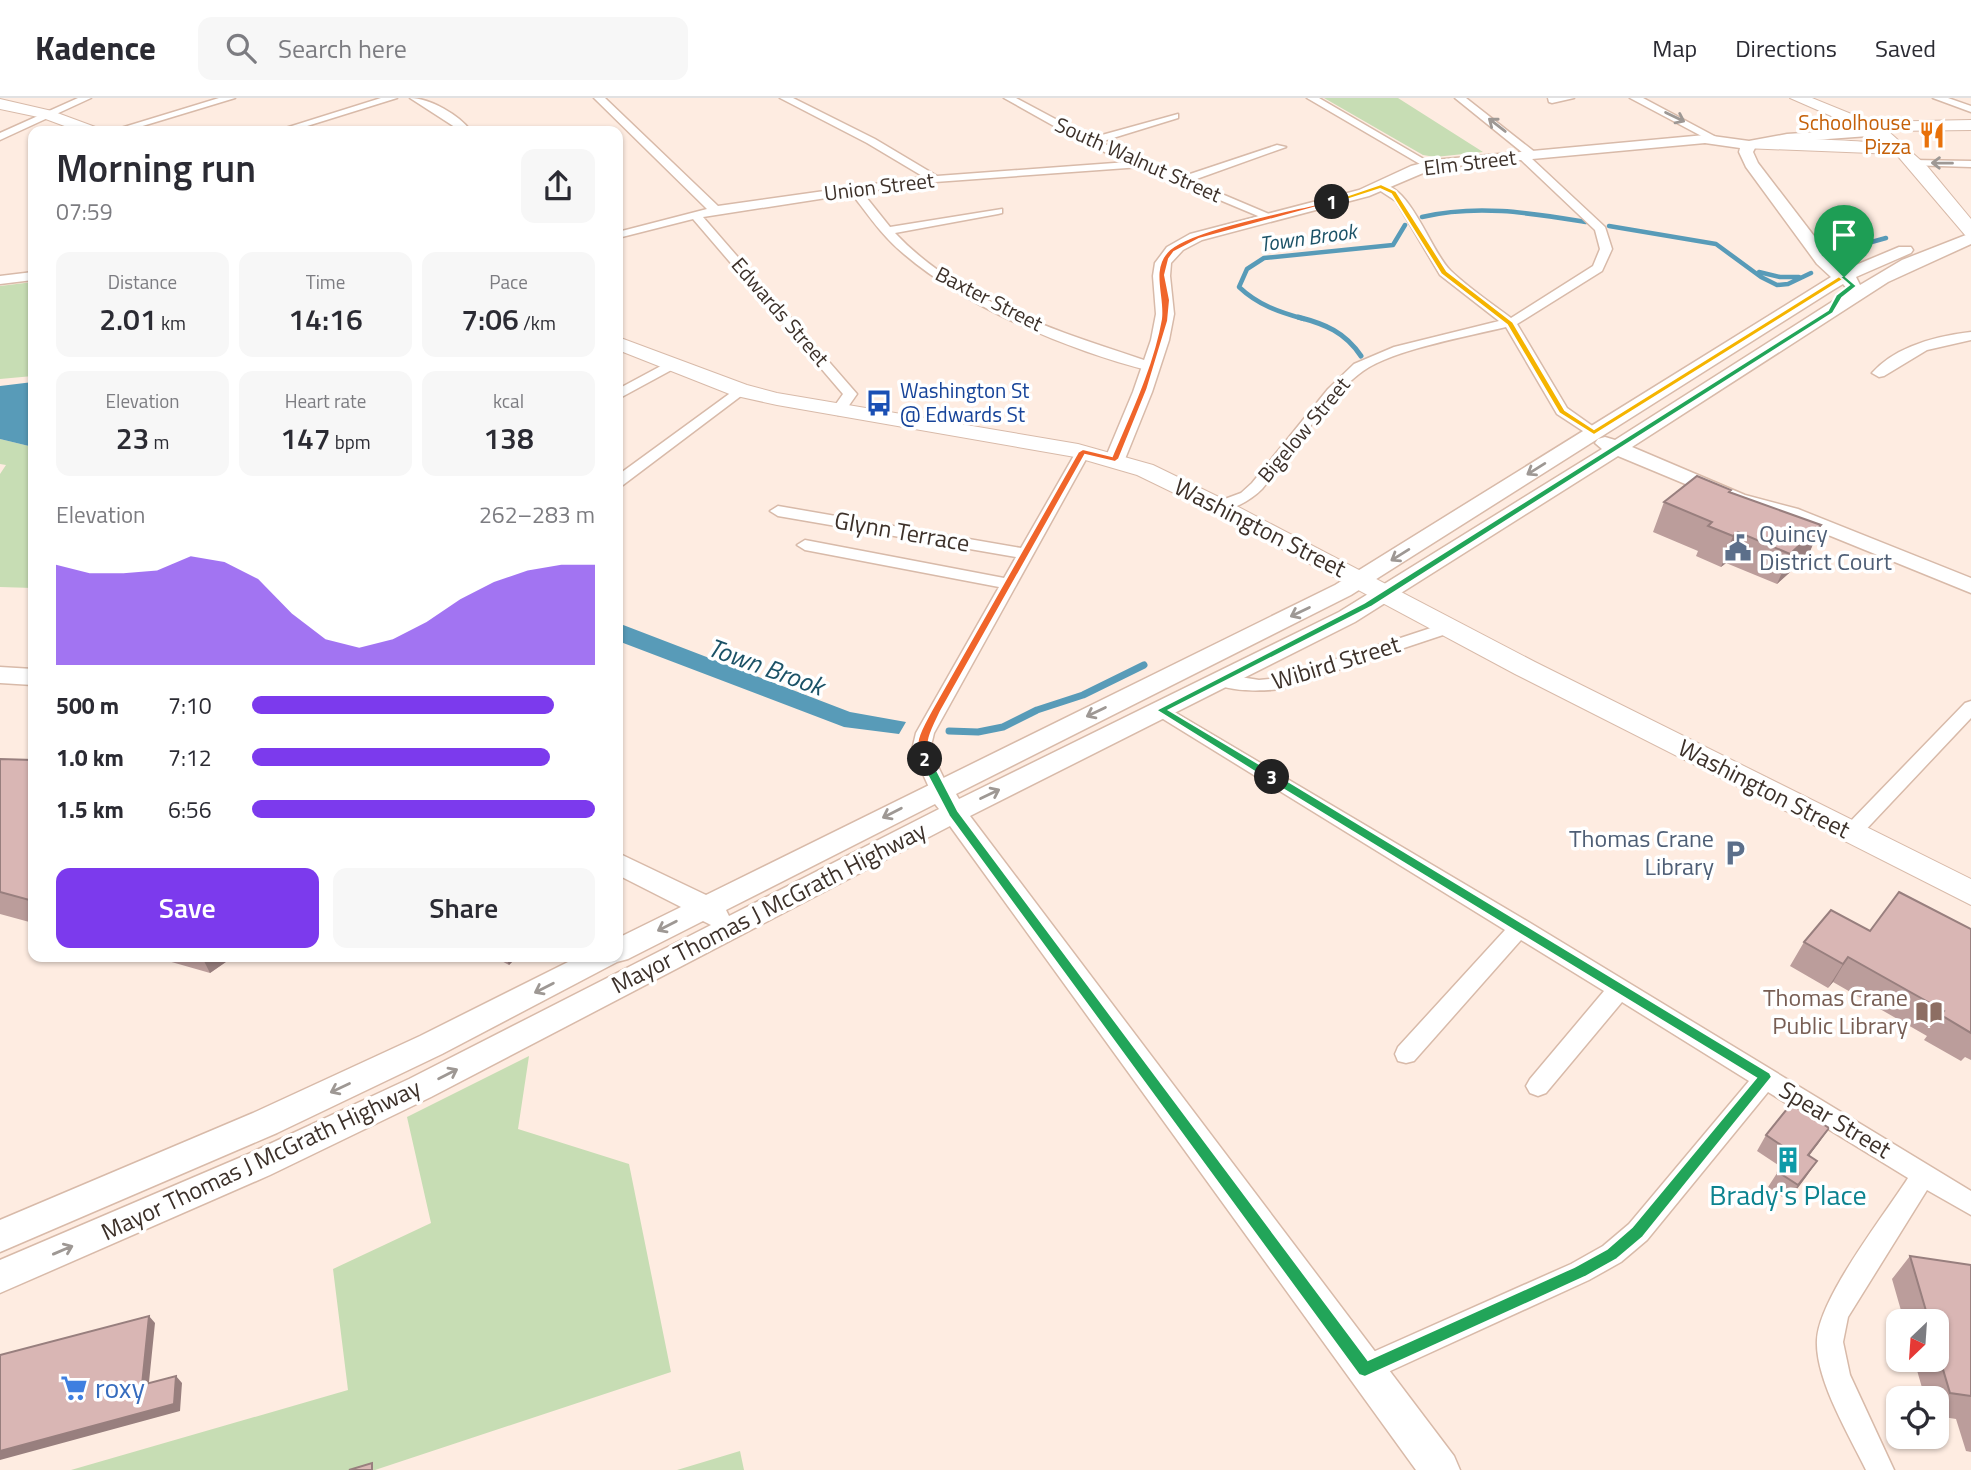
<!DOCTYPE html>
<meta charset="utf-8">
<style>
:root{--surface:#fff;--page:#f7f7f7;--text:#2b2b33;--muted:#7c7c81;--line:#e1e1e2;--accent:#7c3aed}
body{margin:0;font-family:"Titillium Web",sans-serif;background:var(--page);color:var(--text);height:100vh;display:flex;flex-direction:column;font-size:26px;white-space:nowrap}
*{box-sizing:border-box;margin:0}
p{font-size:23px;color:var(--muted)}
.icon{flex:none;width:38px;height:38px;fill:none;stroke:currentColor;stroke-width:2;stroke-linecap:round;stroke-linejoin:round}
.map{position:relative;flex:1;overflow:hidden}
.sheet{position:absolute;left:28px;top:28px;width:595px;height:836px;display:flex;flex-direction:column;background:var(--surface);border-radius:14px;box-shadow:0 2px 5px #0004}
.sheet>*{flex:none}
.needle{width:46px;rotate:205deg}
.buttons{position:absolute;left:1886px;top:1211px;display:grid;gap:14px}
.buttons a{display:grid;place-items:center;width:63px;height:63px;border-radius:14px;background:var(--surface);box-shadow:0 2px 5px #0004;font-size:35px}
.pin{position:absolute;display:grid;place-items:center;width:60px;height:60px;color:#fff;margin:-72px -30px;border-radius:50% 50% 50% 0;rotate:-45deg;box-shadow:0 0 7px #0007}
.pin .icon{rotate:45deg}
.km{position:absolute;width:35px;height:35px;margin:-18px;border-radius:50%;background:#222;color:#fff;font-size:19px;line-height:35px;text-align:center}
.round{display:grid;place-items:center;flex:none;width:74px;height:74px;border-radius:14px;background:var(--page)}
.summary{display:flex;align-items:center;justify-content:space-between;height:119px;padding:0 28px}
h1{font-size:38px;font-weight:600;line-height:52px}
.figures{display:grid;grid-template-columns:repeat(3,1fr);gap:10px;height:119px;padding:7px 28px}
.figures div{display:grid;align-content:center;border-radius:14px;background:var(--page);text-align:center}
.figures b{font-size:30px;font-weight:600}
.figures small{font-size:19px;font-weight:400}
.figures p{font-size:19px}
.chart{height:196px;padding:14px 28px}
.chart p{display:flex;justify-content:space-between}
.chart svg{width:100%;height:126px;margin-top:7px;fill:var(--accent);opacity:.7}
.button{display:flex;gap:14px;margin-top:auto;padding:14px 28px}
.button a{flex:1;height:80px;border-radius:14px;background:var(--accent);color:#fff;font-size:28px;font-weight:600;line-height:80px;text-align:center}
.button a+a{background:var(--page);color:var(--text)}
ul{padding:0 28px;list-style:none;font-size:23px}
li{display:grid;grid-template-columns:112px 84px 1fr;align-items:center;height:52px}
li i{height:18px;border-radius:9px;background:var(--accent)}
header{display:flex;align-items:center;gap:42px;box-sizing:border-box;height:98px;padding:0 35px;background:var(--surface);border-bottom:2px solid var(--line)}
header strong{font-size:33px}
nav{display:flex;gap:38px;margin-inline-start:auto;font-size:24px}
.search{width:490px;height:63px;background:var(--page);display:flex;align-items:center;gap:18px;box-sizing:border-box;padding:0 24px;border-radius:14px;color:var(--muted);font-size:26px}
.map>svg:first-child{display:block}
</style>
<header>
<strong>Kadence</strong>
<div class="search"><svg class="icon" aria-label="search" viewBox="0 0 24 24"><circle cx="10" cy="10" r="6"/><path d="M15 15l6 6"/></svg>Search here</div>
<nav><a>Map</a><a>Directions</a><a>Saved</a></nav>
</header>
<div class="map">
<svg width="1971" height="1372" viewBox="0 0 1971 1372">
<rect width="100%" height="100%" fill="#feece1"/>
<path fill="#c7ddb4" d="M1324,0H1398L1483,54L1435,59L1423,57Z
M33,184V278L0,281V188Z
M0,341L33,349V490L0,489V376L6,367L0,366Z
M529,958L518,1031L629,1066L671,1274L375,1372H71L348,1292L333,1171L431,1125L407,1019Z
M740,1353L744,1372H677Z"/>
<path fill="#589bb8" d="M33,284V306L28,307L33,309V349L0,341V288Z
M618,525L850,614L906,624L899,636L844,629L618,543Z"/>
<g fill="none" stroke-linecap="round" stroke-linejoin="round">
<path stroke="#589bb8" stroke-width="4.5" d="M1422,119C1478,106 1530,115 1586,124
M1609,128L1716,146L1761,179L1777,187L1788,186L1811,175
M1841,159L1868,145L1886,140
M1759,174L1780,179H1799
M1304,221C1279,214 1258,207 1239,189L1247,171L1264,160L1393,147L1405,127"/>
<path stroke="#589bb8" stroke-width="5" d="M1298,219C1325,226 1345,234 1361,258"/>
<path stroke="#589bb8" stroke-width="7" d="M949,633L978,634L1003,629L1037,612L1083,597L1144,567"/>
<g stroke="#d8baa9" stroke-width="3">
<path id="street" d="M78,0H91L0,42V35Z
M219,0H235L126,33H111Z
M381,0H397L291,33H276Z
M410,0C430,0 459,17 471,33H461Z
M594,0H605L718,108L924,79L867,45L780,0H793L875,41L937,78L1128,64L1086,46L1004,0H1016L1091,40L1178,16V20L1100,44L1181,79L1277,47L1286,49L1191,83L1274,118V122L1270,123L1141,69L935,84L862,94L890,129L1002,111V115L998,116L895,135C963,207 1065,235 1156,266V272L1151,273C1071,253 967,210 904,156C883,139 869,118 852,96L703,119L857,296L843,316L838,317L831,313L843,296L693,121L618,140V134L707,111Z
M1307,0H1319L1434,67L1425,69Z
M1455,0H1466L1536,55V59L1531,60L1605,129L1612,151L1602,173L1517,226L1567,310L1601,334L1599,337H1589L1557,316L1506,229C1469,238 1392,252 1363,273C1329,297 1290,357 1262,391C1251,402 1230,415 1214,411L1211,408L1214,405L1241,395L1252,385L1328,291L1354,266L1394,249L1499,223L1440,177L1396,103L1376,90V86C1410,82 1430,154 1451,173C1469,190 1491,205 1511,220L1593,168L1600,151L1595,132L1519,60L1518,58L1523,55Z
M1548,0H1574L1552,5L1549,4Z
M1630,0H1643L1718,40L1709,42Z
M1933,0H1948L1971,8V14Z
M1912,62L1971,63V69L1908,67L1907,65Z
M33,174V182L0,186V178Z
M1971,234V242L1927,252L1884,278L1879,279L1872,275C1896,248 1937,238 1971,234Z
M672,262L679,266L677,269L618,301V291Z
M740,288L747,292L745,295L623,387L618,388V377Z
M1083,350L1090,354L934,635L930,652L949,691L946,696H932L912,652L916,635L999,489L805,452L797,447L805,442L1004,480L1016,459L778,418L770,413L778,408L1021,450L1076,354Z
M1449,524L1458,529L1455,533L1281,591C1264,593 1224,595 1212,582L1221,576L1259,582L1279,580Z
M1971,603V620L1858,740H1844L1841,735L1844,730L1965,605Z
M1161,606L1527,823L1971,1093V1117L1927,1092L1848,1219L1843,1244L1850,1277L1894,1372H1866C1849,1337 1815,1281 1817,1242C1819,1200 1883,1119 1908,1080L1768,994L1647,1142L1621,1164L1589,1182L1375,1280L1365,1284L1355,1280L1351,1271L1355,1262L1571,1166L1603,1148L1629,1126L1749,983L1622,904L1546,995L1538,998L1530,995L1526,988L1530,981L1604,893L1521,842L1414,963L1406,965L1398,963L1395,956L1398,949L1505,832L1155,616L1152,612L1155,608Z"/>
</g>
<g stroke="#d8baa9" stroke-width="3">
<path id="secondary" d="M1877,30L1884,34L1882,37L1787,44L1755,50L1753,54L1758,65L1837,168L1844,172L1899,149H1911L1913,152L1911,155L1856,179L1860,187L1902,162L1971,135V146L1888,184L1632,349L1745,397L1798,411L1971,480V495L1784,419L1731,405L1618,358L1355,524L970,718L1454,1358L1460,1372H1416L950,728L431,999L270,1077L0,1195V1162L246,1057L409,981L711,827L703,823L628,861L617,864L442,956L277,1035L0,1154V1122L253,1015L420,938L578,859H618V840L681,809L618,777V755L706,797L1335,487L1831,179L1817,166L1746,69L1739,54L1740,50L1705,45L1435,70L1369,98L1202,142L1183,152L1171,165L1170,178L1174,216L1169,242L1152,294L1125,361L1122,365H1108L1105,361L1133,294L1151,242L1156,216L1153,178L1155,165L1167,149L1190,136L1359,92L1411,68L1434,62L1705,37L1749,43L1787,36ZM1843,186L1849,193L1615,342L1605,339L1598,341L1595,345L1602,351L1339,514L959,701L956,696L1351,497L1833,192ZM935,706L939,711L729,818L726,812Z
M0,569L33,571V587L0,585Z"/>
</g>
<g stroke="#d8baa9" stroke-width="2">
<path id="primary" d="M1790,0H1812L1871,24L1971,22V32L1888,33L1927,68L1971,121V138L1965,137L1896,56L1743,50L1741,47C1753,35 1861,44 1884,45L1861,31Z
M0,1L52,13L98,30L100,33H78L43,20L0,11Z
M618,239L747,287L777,295L1078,346L1153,367L1227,403L1535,564L1971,781V807L1515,576L1211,413L1137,377L1075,359L777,307L732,297L618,252Z"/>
</g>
<use href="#street" fill="#fff" fill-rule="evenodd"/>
<use href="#secondary" fill="#fff" fill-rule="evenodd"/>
<use href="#primary" fill="#fff" fill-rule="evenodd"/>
</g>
<path fill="#bb9d9b" d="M1730,394L1821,427L1808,458L1777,486L1726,465L1721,469L1696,458L1698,453L1653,434L1664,404Z
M0,661L33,662V825L0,816Z
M1971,831V962L1965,959L1961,963L1924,942L1927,938L1833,884L1828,890L1790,868L1804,844L1870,833Z
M154,859H233L210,875Z
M494,859H517L509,867Z
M1829,1030L1809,1058L1817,1063L1788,1103L1768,1089L1781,1069L1757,1053L1766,1037Z
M1910,1158L1971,1167V1354L1966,1353L1956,1321L1937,1318V1300H1925L1914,1262H1937V1223H1904L1892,1181Z"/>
<path fill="#987f7e" d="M1821,427L1808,458L1777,486L1790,456Z
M1738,434L1726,465L1721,469L1733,438Z
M202,859H233L210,875Z
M506,859H517L509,867Z
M1848,859L1833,884L1828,890L1843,866Z
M1829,1030L1818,1046L1797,1073L1808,1057Z
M1817,1063L1806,1079L1788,1103L1798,1087Z
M149,1218L155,1225L148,1294L142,1287Z
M176,1278L182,1285L180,1313L0,1362V1353Z"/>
<path fill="#d9b6b4" stroke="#987f7e" stroke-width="2" d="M1697,378L1731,392L1729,394L1821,427L1790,456L1738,434L1733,438L1708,428L1712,424L1664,404Z
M0,661L33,662V803L0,794Z
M1899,794L1971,831V935L1941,917L1944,913L1848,859L1843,866L1804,844L1831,812L1870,833Z
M1791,1006L1829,1030L1808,1057L1817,1063L1798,1087L1778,1074L1793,1055L1766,1037Z
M1910,1158L1971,1167V1298L1950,1295L1937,1251V1223H1929Z
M149,1218L142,1287L176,1278L174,1306L0,1353V1257Z
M372,1365V1372H349Z"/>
<defs><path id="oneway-shaft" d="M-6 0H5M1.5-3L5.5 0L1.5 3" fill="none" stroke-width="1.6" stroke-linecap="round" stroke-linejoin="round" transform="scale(1.75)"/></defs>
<g stroke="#9e9894">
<use href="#oneway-shaft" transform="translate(1675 19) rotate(26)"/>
<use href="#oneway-shaft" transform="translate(1497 27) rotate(-142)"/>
<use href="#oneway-shaft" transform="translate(1942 65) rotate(-179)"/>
<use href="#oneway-shaft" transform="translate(1536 371) rotate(148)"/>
<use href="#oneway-shaft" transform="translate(1400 457) rotate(148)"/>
<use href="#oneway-shaft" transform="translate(1300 514) rotate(154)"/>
<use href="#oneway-shaft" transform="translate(1096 614) rotate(154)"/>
<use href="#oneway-shaft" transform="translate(990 696) rotate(-26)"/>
<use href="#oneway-shaft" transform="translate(892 715) rotate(153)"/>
<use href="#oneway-shaft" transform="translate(667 828) rotate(153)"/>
<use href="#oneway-shaft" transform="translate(544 890) rotate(153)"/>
<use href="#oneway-shaft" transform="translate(448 976) rotate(-27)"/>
<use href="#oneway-shaft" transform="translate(340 990) rotate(155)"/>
<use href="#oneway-shaft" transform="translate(63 1152) rotate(-23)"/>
</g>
<path fill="#f5b400" stroke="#fff" stroke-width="2" d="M1381,86L1396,93L1447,173L1513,224L1565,312L1594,331L1841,177L1847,179L1594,337L1559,315L1507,227L1441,176L1391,96L1380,91L1334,106L1328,104Z"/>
<path fill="#f0652b" stroke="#fff" stroke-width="2" d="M1329,103L1335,104L1199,141L1174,154L1169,161L1165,177L1170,202L1168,223L1147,292L1119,361L1115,364L1085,357L941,613C934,628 923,645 931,661L925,665L921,664C911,646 922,630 931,613L1078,354L1083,351L1112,358C1130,316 1153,267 1161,221C1164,199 1150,173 1167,154C1188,131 1295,112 1329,103Z"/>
<path fill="#22a559" stroke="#fff" stroke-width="2" d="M925,658L931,661L958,713L1368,1262L1574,1169L1607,1151L1632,1129L1756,980L1268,682V676H1276L1770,975L1772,979L1643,1139L1617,1161L1585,1179L1365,1279L1359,1277L949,718L919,661Z"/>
<path fill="#22a559" stroke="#fff" stroke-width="2" d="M1844,177L1857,188L1842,200L1833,215L1371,509L1169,612L1276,676V682H1268L1156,612L1364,505L1828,212L1836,197L1849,187L1840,179Z"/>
<defs>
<g id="restaurant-bare" transform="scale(2.1)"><path d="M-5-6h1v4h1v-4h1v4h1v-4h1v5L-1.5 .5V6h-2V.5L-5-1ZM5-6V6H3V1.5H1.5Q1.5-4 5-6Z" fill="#e8710a" stroke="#fff" stroke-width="2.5" paint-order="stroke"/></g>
<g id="bus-bare" transform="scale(2.1)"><path d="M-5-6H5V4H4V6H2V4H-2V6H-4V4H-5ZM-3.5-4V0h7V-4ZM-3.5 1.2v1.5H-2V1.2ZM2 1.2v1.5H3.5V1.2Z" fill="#1a4fb4" stroke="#fff" stroke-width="2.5" paint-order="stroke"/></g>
<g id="civic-bare" transform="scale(2.1)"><path d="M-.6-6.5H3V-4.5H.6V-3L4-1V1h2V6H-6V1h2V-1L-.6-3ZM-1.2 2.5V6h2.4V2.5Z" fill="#5c6f8a" stroke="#fff" stroke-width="2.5" paint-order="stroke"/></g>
<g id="parking-bare" transform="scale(2.1)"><path d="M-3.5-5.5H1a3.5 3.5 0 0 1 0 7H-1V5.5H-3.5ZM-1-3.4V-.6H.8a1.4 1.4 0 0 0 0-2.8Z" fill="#5c6f8a" stroke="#fff" stroke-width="2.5" paint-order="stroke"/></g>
<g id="library-bare" transform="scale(2.1)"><path d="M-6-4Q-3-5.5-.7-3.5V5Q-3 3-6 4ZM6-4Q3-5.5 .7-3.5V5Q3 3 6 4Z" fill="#8d6e63" stroke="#fff" stroke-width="2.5" paint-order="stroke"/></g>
<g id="building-bare" transform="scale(2.1)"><path d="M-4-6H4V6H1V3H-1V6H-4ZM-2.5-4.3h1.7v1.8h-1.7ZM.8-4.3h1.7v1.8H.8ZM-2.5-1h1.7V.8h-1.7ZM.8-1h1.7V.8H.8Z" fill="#0f9aa8" stroke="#fff" stroke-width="2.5" paint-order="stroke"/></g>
<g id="supermarket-bare" transform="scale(2.1)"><path d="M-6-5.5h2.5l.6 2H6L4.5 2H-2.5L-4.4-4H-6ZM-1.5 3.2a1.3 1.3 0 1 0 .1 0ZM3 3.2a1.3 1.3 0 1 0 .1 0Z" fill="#3f7fe0" stroke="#fff" stroke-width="2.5" paint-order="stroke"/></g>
</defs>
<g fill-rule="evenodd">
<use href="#restaurant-bare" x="1932" y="37"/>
<use href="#bus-bare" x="879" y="305"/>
<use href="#civic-bare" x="1738" y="450"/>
<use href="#parking-bare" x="1735" y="755"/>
<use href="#library-bare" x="1929" y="914"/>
<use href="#building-bare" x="1788" y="1062"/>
<use href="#supermarket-bare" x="74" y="1290"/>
</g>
<g text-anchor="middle" stroke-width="7" stroke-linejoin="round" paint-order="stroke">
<g font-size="21" fill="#c56008" stroke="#fff" text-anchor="end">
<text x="1911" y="32">Schoolhouse<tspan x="1911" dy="24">Pizza</tspan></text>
</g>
<g font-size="21" fill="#3d312a" stroke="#fff">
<text transform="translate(1138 62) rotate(24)" y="7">South Walnut Street</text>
<text transform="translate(1470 65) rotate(-7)" y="7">Elm Street</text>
<text transform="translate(879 89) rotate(-7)" y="7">Union Street</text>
<text transform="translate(989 201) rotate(27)" y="7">Baxter Street</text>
<text transform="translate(780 214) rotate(49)" y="7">Edwards Street</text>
<text transform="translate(1304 332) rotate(-50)" y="7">Bigelow Street</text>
</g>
<g font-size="21" font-style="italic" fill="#1b5267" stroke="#fff">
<text transform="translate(1308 140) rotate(-8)" y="7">Town Brook</text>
</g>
<g font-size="21" fill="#164399" stroke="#fff" text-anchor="start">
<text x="900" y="300">Washington St<tspan x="900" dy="24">@ Edwards St</tspan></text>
</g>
<g font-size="24" fill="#3d312a" stroke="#fff">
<text transform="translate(1260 430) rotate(27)" y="8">Washington Street</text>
<text transform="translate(902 434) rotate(10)" y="8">Glynn Terrace</text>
<text transform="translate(1336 565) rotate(-17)" y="8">Wibird Street</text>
<text transform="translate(1764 691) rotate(27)" y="8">Washington Street</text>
<text transform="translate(769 810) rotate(-27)" y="8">Mayor Thomas J McGrath Highway</text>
<text transform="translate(1835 1022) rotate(31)" y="8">Spear Street</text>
<text transform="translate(261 1062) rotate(-25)" y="8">Mayor Thomas J McGrath Highway</text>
</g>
<g font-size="24" fill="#4e5e75" stroke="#fff" text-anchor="start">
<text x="1759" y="444">Quincy<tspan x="1759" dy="28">District Court</tspan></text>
<text x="1714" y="749" text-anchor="end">Thomas Crane<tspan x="1714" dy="28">Library</tspan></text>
</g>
<g font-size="24" fill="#785e54" stroke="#fff" text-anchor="end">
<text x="1908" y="908">Thomas Crane<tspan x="1908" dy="28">Public Library</tspan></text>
</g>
<g font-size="26" font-style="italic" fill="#1b5267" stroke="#fff">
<text transform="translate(766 569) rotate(20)" y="9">Town Brook</text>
</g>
<g font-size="28" fill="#0d838f" stroke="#fff">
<text x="1788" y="1107">Brady's Place</text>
</g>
<g font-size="28" fill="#366cbe" stroke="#fff" text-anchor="start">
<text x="95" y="1300">roxy</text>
</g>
</g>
</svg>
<div class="buttons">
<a><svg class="needle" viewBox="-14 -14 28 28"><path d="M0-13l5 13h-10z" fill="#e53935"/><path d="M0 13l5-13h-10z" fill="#7c7c81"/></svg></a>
<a><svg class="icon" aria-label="locate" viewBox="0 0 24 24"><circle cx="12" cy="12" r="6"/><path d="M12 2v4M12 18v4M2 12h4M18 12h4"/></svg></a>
</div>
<div class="pin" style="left:1844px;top:179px;background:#1e9e55"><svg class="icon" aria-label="arrive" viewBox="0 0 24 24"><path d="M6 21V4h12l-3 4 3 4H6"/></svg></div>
<b class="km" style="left:1332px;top:104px">1</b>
<b class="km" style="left:925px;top:661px">2</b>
<b class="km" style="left:1272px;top:679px">3</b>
<section class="sheet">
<div class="summary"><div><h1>Morning run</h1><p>07:59</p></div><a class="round"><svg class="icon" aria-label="share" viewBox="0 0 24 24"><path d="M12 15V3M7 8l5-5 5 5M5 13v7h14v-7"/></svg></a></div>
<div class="figures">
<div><p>Distance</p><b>2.01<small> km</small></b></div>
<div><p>Time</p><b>14:16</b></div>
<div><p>Pace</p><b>7:06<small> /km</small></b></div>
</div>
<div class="figures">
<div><p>Elevation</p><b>23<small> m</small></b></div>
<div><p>Heart rate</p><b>147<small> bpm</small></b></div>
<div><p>kcal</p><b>138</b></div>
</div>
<div class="chart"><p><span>Elevation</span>262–283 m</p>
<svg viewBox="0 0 160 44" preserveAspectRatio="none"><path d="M0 44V9L10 12L20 12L30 11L40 6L50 8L60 14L70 26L80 35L90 38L100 35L110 29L120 21L130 15L140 11L150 9L160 9V44z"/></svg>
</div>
<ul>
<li><b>500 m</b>7:10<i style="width:88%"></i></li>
<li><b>1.0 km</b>7:12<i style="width:87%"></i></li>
<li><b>1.5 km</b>6:56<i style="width:100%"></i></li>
</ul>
<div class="button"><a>Save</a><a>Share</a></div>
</section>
</div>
